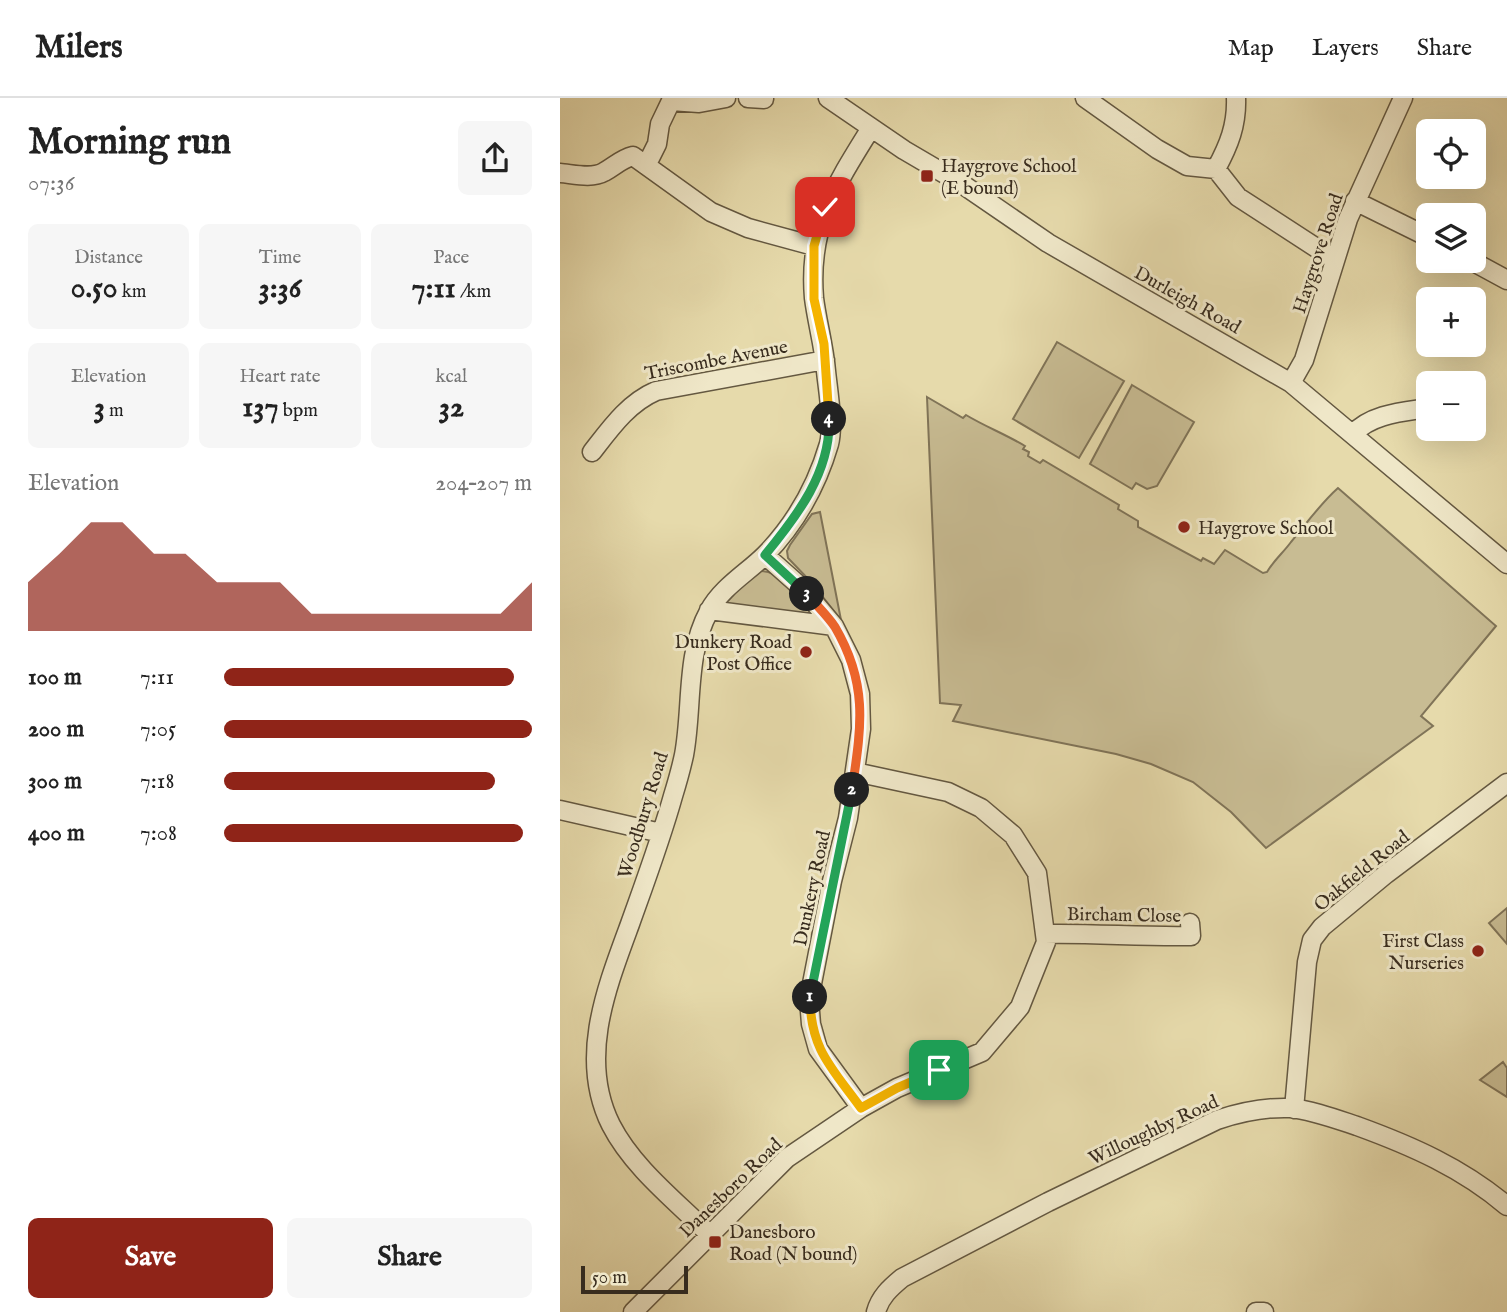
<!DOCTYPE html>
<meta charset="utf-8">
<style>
:root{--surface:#fff;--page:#f6f6f6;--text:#222;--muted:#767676;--line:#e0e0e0;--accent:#8f2418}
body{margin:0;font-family:"IM FELL English",serif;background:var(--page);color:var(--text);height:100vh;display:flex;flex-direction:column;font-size:26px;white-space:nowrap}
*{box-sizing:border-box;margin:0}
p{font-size:23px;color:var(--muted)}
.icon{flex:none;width:38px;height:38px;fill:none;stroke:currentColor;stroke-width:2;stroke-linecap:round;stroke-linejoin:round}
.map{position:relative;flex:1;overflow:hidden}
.sheet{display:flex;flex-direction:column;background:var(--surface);width:560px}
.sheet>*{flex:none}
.tools{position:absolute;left:856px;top:21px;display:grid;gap:14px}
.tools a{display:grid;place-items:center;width:70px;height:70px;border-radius:10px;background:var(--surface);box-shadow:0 7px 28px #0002;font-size:35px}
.scale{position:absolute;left:21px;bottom:18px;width:107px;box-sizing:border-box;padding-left:7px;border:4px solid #382c1e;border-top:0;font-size:19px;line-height:24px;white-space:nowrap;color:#382c1e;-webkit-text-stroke:5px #efe7c8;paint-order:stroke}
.pin{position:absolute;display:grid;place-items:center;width:60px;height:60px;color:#fff;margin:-30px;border-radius:14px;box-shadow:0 4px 10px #0006}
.km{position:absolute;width:35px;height:35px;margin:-18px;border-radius:50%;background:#222;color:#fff;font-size:19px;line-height:35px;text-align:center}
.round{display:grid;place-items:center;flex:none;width:74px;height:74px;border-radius:10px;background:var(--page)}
.overview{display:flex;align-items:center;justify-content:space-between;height:119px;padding:0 28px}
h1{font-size:38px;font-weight:800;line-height:52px}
.metrics{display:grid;grid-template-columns:repeat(3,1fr);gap:10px;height:119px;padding:7px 28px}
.metrics div{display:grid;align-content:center;border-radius:10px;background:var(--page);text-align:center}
.metrics b{font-size:30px;font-weight:800}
.metrics small{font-size:19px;font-weight:400}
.metrics p{font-size:19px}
.chart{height:196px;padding:14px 28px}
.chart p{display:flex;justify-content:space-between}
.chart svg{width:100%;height:126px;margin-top:7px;fill:var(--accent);opacity:.7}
.button{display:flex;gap:14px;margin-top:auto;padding:14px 28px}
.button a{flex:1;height:80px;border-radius:10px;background:var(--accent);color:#fff;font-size:28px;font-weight:800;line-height:80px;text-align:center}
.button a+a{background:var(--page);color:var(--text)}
ul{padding:0 28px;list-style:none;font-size:23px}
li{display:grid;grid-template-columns:112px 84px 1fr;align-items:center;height:52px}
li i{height:18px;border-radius:9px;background:var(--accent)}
header{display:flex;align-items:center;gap:42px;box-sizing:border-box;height:98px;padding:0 35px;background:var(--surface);border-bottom:2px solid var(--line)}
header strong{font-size:33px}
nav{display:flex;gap:38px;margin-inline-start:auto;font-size:24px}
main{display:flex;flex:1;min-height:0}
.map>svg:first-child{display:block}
</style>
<header>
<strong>Milers</strong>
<nav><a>Map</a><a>Layers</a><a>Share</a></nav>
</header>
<main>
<section class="sheet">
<div class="overview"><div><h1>Morning run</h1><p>07:36</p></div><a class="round"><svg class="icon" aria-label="share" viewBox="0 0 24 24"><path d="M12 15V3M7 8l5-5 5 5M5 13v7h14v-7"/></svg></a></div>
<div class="metrics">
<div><p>Distance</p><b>0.50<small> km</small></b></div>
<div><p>Time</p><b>3:36</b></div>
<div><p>Pace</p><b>7:11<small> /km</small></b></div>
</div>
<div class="metrics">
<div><p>Elevation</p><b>3<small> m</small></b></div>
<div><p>Heart rate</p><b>137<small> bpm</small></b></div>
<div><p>kcal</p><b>32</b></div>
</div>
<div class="chart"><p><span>Elevation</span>204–207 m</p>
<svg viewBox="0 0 160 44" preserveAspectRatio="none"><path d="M0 44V27L10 17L20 6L30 6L40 17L50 17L60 27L70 27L80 27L90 38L100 38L110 38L120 38L130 38L140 38L150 38L160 27V44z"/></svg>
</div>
<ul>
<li><b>100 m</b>7:11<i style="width:94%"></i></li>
<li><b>200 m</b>7:05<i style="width:100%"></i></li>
<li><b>300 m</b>7:18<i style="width:88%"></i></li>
<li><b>400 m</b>7:08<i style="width:97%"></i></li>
</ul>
<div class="button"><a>Save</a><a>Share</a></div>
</section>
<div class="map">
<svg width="947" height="1214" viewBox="0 0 947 1214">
<rect width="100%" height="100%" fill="#e6daab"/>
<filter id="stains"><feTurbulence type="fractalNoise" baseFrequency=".00286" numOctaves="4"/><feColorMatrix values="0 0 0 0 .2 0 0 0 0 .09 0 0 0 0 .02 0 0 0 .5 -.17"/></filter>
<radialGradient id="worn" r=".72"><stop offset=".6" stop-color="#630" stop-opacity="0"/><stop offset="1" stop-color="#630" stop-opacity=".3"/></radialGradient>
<path fill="#c8bc93" stroke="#807458" stroke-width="2" d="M497,244L564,283L519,360L453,321Z
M572,287L634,324L597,388L587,391L576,385L572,391L530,366Z
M367,299L403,320L406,317C426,329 445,336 465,348L463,351L469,354L468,358L480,365L483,362L559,407L558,411L578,423V429L641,463L643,460L654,466L665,452L703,475L707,474C714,462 723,455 731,444C746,426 760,406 778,390L936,528L861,618L873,628L706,750L671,714L633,684L591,666L556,656L393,623L401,607L380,605Z
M260,414L281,522L251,484L228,460L227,453L230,447L252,416Z
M199,473C222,472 240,499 253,515L252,517L166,507L168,499Z
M947,810V846L929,825Z
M943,964L947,970V999L920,982Z"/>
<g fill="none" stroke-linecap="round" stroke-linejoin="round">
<g stroke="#645841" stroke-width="21">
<path id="minor" d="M188,0L204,1
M268,0L344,52L402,86L488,145L731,285L947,466
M525,0L597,51L627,68L656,71
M676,0C677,27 669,47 656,71L678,99L775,162
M87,66L97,46L100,26L111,3L139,5L166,0
M0,75C13,76 32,81 44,74C55,68 61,61 73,58L151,114L188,130L254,148
M795,103L868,139
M912,163L947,182
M731,285L744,262L788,121L843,0
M793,336C811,316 842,314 868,310
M32,354C50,331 68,305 96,293L265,262
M205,457L242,490L274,528L291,562L300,596L301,631L288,720L272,783L249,901L251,926L258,951L301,1010
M149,512L274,528
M0,712L101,735
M485,836C534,835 582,839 631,838L630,825
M734,1011L747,864L752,842L762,829L826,776L947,685
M149,1136C116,1103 73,1070 51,1027C18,961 46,891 70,826C85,784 101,741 113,698C117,685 121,671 124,657C133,609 125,557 149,513C162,489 187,475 205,457C235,426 257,387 269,346C274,326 268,293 266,273C264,248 257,224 254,200C248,128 275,88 311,30
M73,1214L227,1060L301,1010L337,990L422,954L460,909L486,844L477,775L453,737L421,710L388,694L295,674
M316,1214C320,1199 330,1190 342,1180L488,1104L657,1022C681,1014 704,1009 730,1010C752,1012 776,1021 797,1028C852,1048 902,1070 947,1108
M696,1214H704"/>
</g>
<use href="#minor" stroke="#efe7c8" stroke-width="18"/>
</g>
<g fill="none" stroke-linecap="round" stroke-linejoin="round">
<g stroke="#fff" stroke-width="14">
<path id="split-1" d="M250,899C250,951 272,970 301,1010L337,990L379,972"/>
</g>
<g stroke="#fff" stroke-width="14">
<path id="split-2" d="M250,899L292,692"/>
</g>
<g stroke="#fff" stroke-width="14">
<path id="split-3" d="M247,496C256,507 267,517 275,529C309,587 301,630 292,692"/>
</g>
<g stroke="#fff" stroke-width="14">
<path id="split-4" d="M247,496L205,457C237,418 271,374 269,321"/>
</g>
<g stroke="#fff" stroke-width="14">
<path id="split-5" d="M265,109L254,148V201L264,246L269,321"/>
</g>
<use href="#split-1" stroke="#f5b400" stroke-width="9"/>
<use href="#split-2" stroke="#22a559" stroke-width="9"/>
<use href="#split-3" stroke="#f0652b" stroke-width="9"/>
<use href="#split-4" stroke="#22a559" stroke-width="9"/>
<use href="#split-5" stroke="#f5b400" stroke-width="9"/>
</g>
<g fill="#8f2418" stroke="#efe7c8" stroke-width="2.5">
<rect x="360" y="71" width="14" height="14" rx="3.5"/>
<circle cx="624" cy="429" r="7"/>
<circle cx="246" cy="554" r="7"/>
<circle cx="918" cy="853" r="7"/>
<rect x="148" y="1137" width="14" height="14" rx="3.5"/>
</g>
<g text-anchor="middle" stroke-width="6" stroke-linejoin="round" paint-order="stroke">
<g font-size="19" fill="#382c1e" stroke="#efe7c8" text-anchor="start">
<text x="381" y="74">Haygrove School<tspan x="381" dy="22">(E bound)</tspan></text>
<text x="638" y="436">Haygrove School</text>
<text x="232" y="550" text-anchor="end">Dunkery Road<tspan x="232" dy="22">Post Office</tspan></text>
<text x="904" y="849" text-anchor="end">First Class<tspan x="904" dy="22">Nurseries</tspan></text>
<text x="169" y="1140">Danesboro<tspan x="169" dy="22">Road (N bound)</tspan></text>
</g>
<g font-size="19" fill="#382c1e" stroke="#efe7c8">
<text transform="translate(757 155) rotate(-72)" y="7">Haygrove Road</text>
<text transform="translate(628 201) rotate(29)" y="7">Durleigh Road</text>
<text transform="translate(156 261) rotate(-11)" y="7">Triscombe Avenue</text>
<text transform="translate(82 717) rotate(-73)" y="7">Woodbury Road</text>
<text transform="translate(801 772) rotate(-39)" y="7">Oakfield Road</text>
<text transform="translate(251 790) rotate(-78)" y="7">Dunkery Road</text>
<text transform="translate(564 816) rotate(1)" y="7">Bircham Close</text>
<text transform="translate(593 1031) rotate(-25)" y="7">Willoughby Road</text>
<text transform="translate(170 1089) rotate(-44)" y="7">Danesboro Road</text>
</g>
</g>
<rect width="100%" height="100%" filter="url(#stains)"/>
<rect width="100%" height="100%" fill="url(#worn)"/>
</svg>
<div class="tools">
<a><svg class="icon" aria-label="locate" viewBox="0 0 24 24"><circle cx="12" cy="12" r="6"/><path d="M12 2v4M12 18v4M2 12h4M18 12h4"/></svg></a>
<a><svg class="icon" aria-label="layers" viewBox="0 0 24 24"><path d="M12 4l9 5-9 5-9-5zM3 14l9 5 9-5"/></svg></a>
<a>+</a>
<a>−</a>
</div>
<div class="scale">50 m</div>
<div class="pin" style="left:379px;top:972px;background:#1e9e55"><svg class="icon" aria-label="arrive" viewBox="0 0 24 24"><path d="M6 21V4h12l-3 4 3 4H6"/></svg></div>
<div class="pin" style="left:265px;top:109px;background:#d93025"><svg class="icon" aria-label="check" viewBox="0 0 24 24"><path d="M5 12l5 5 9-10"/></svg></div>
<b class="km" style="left:250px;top:899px">1</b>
<b class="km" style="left:292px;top:692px">2</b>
<b class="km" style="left:247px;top:496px">3</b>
<b class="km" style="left:269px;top:321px">4</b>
</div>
</main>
